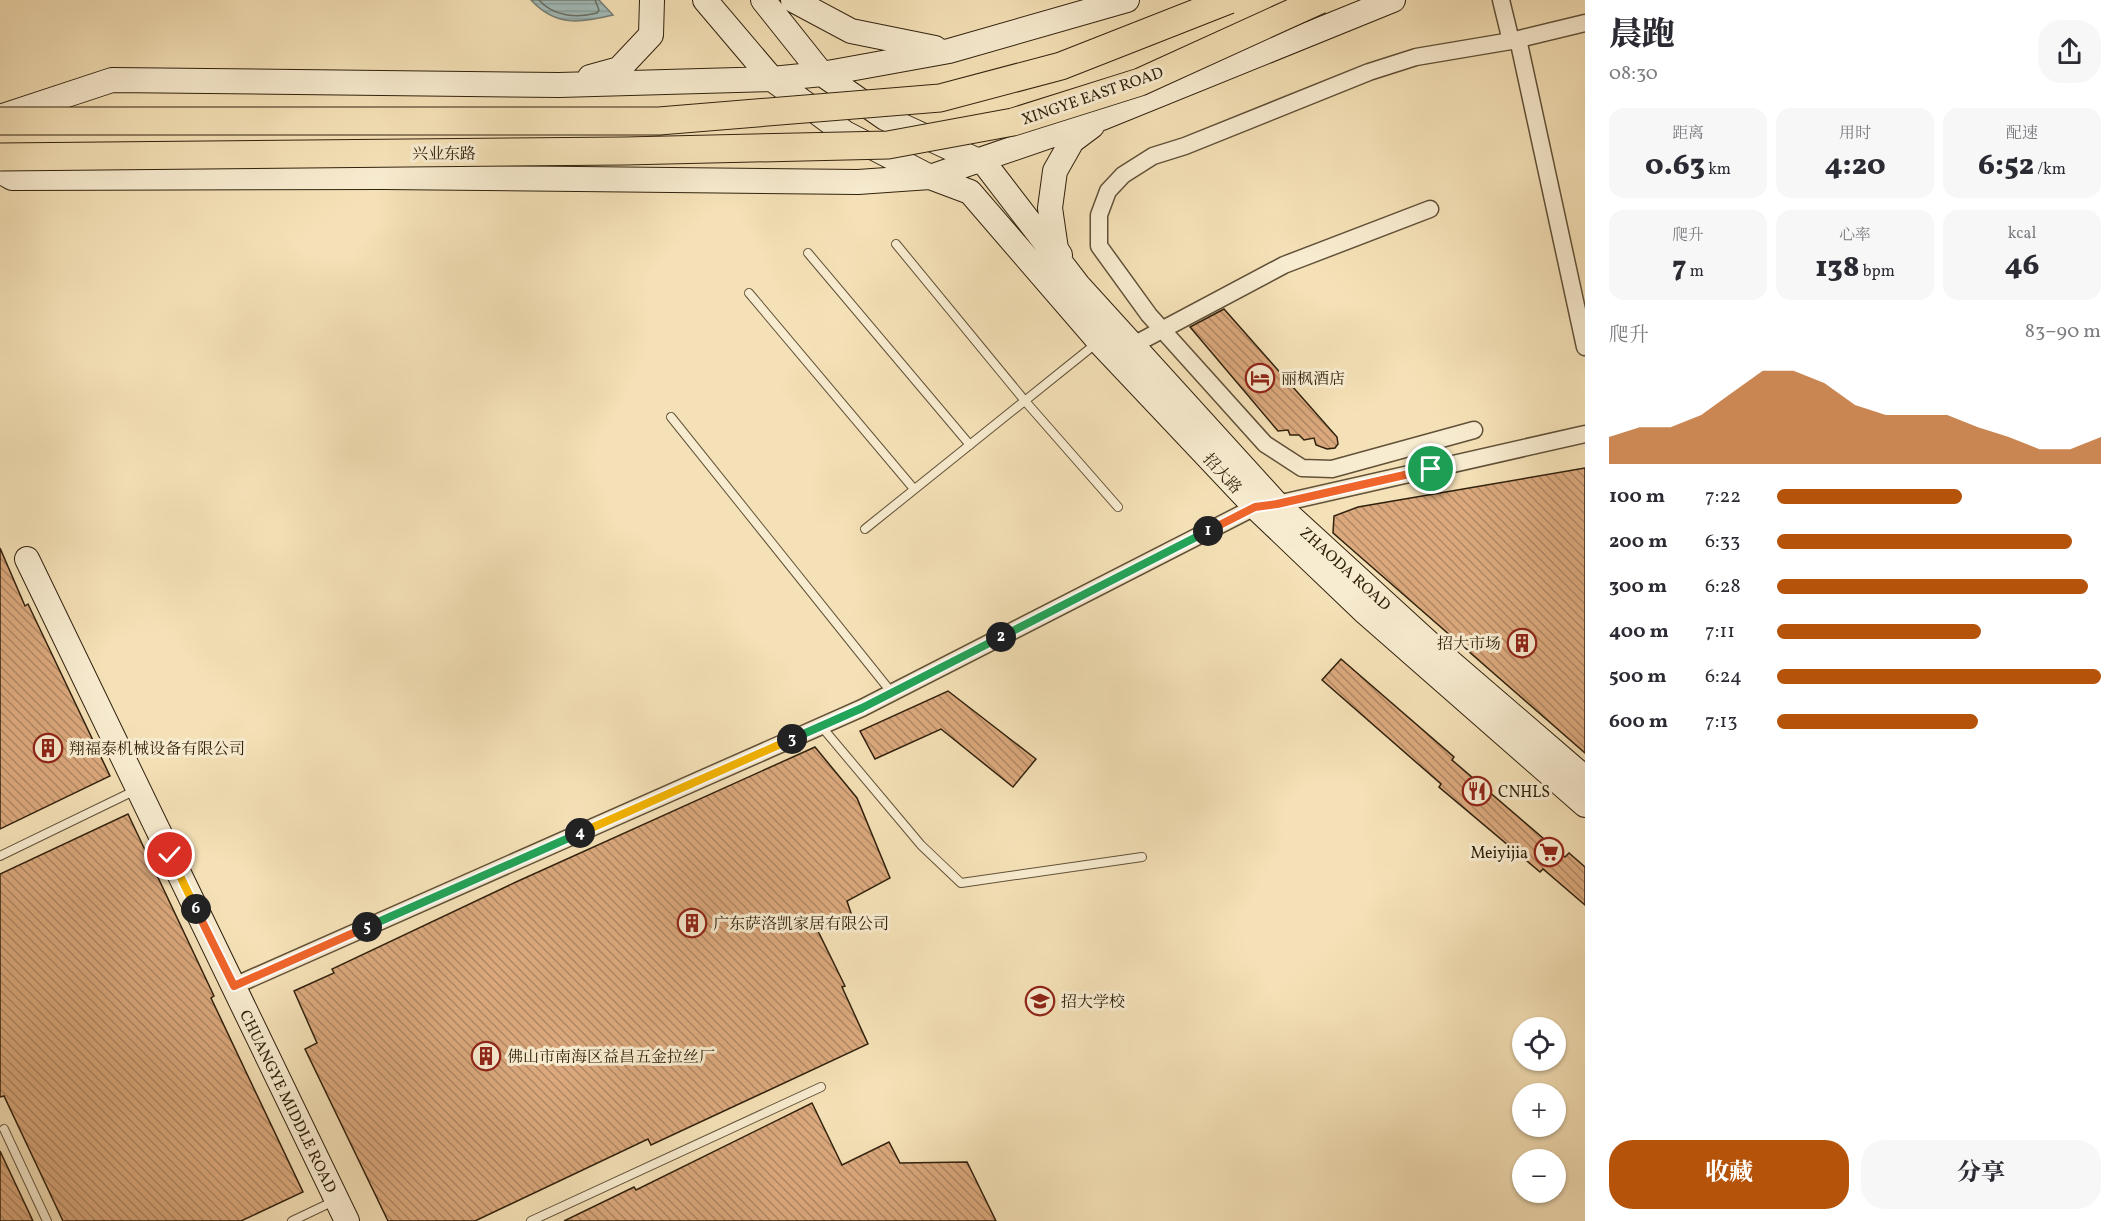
<!DOCTYPE html>
<html lang="zh">
<meta charset="utf-8">
<style>
:root{--surface:#fff;--page:#f7f7f7;--text:#2b2b33;--muted:#7c7c81;--accent:#b45309}
body{margin:0;font-family:Vollkorn,"Noto Serif SC",serif;background:var(--page);color:var(--text);height:100vh;display:flex;flex-direction:column;font-size:22px;white-space:nowrap}
*{box-sizing:border-box;margin:0}
p{font-size:20px;color:var(--muted)}
.icon{flex:none;width:33px;height:33px;fill:none;stroke:currentColor;stroke-width:2;stroke-linecap:round;stroke-linejoin:round}
.map{position:relative;flex:1;overflow:hidden}
.details{display:flex;flex-direction:column;background:var(--surface);width:540px}
.details>*{flex:none}
.controls{position:absolute;left:1512px;top:1017px;display:grid;gap:12px}
.controls a{display:grid;place-items:center;width:54px;height:54px;border-radius:50%;background:var(--surface);box-shadow:0 2px 4px #0004;font-size:30px}
.pin{position:absolute;display:grid;place-items:center;width:51px;height:51px;color:#fff;margin:-26px;border:3px solid #fff;border-radius:50%;box-shadow:0 2px 6px #0007}
.km{position:absolute;width:30px;height:30px;margin:-15px;border-radius:50%;background:#222;color:#fff;font-size:16px;line-height:30px;text-align:center}
.round{display:grid;place-items:center;flex:none;width:63px;height:63px;border-radius:24px;background:var(--page)}
.headline{display:flex;align-items:center;justify-content:space-between;height:102px;padding:0 24px}
h1{font-size:33px;font-weight:800;line-height:45px}
.figures{display:grid;grid-template-columns:repeat(3,1fr);gap:9px;height:102px;padding:6px 24px}
.figures div{display:grid;align-content:center;border-radius:15px;background:var(--page);text-align:center}
.figures b{font-size:30px;font-weight:800}
.figures small{font-size:16px;font-weight:400}
.figures p{font-size:16px}
.chart{height:168px;padding:12px 24px}
.chart p{display:flex;justify-content:space-between}
.chart svg{width:100%;height:108px;margin-top:6px;fill:var(--accent);opacity:.7}
.primary-button{display:flex;gap:12px;margin-top:auto;padding:12px 24px}
.primary-button a{flex:1;height:69px;border-radius:24px;background:var(--accent);color:#fff;font-size:24px;font-weight:800;line-height:69px;text-align:center}
.primary-button a+a{background:var(--page);color:var(--text)}
ul{padding:0 24px;list-style:none;font-size:20px}
li{display:grid;grid-template-columns:96px 72px 1fr;align-items:center;height:45px}
li i{height:15px;border-radius:8px;background:var(--accent)}
main{display:flex;flex:1;min-height:0}
.map>svg:first-child{display:block}
</style>
<main>
<div class="map">
<svg width="1585" height="1221" viewBox="0 0 1585 1221">
<defs>
<pattern id="water-rules" width="6" height="5" patternUnits="userSpaceOnUse" patternTransform="scale(1.5)"><rect width="6" height="5" fill="#a1bbb9"/><path d="M0 2.5h6" fill="none" stroke="#8ba09e"/></pattern>
<pattern id="building-back-hatch" width="6" height="6" patternUnits="userSpaceOnUse" patternTransform="scale(1.5)"><rect width="6" height="6" fill="#dba97d"/><path d="M-1 5l2 2M0 0l6 6M5-1l2 2" fill="none" stroke="#b28965"/></pattern>
</defs>
<rect width="100%" height="100%" fill="#f5e1b7"/>
<filter id="stains"><feTurbulence type="fractalNoise" baseFrequency=".00333" numOctaves="4"/><feColorMatrix values="0 0 0 0 .2 0 0 0 0 .09 0 0 0 0 .02 0 0 0 .5 -.17"/></filter>
<radialGradient id="worn" r=".72"><stop offset=".6" stop-color="#630" stop-opacity="0"/><stop offset="1" stop-color="#630" stop-opacity=".3"/></radialGradient>
<path fill="url(#water-rules)" stroke="#747d74" stroke-width="1.5" d="M531,0H599L613,15C580,23 556,27 531,0Z"/>
<g fill="none" stroke-linecap="round" stroke-linejoin="round">
<path stroke="#686e63" stroke-width="1.5" d="M539,0C554,17 577,18 597,13L599,10L595,0"/>
</g>
<path fill="url(#building-back-hatch)" stroke="#30210d" stroke-width="1.5" d="M1224,309L1337,437L1338,444L1335,448L1327,449L1316,445L1314,438L1304,440L1299,435H1290L1288,430L1278,431L1190,327Z
M1585,468V753L1333,533L1334,516L1358,507Z
M0,548L25,606L28,604L110,776L0,829Z
M1341,659L1454,757L1452,760L1565,857L1569,853L1585,867V905L1543,869L1540,872L1439,787L1441,784L1322,680Z
M948,691L1036,759L1013,787L941,729L875,759L860,731Z
M815,747L857,798L890,878L847,901L852,916L818,931L845,986L842,987L868,1044L651,1145L648,1139L475,1221H388L305,1049L317,1043L294,991L334,973L332,969L516,882Z
M128,814L214,996L211,998L303,1192L241,1221H63L4,1096L0,1097V874Z
M812,1103L842,1165L889,1142L900,1163L967,1162L996,1221H564L634,1187L636,1190Z
M0,1151L33,1221H0Z"/>
<g fill="none" stroke-linecap="round" stroke-linejoin="round">
<g stroke="#615138" stroke-width="10">
<path id="lane" d="M896,244L1025,401L1118,507
M808,253L970,445
M749,293L914,489
M671,417L892,693
M865,529L1098,342
M821,726L921,845L961,883L1142,857
M0,856L138,789
M4,1129L47,1221
M292,1221L334,1201
M531,1221L821,1087"/>
</g>
<g stroke="#615138" stroke-width="19">
<path id="street" d="M1501,0L1511,41L1585,23
M1518,39L1585,347
M1124,350L1284,265L1430,209
M1474,430L1332,469L1302,468L1265,444L1149,315L1099,246V215L1108,191L1123,175L1153,156L1185,146L1369,72L1416,57L1511,41
M234,986L862,708L1255,507L1277,504L1585,434"/>
</g>
<g stroke="#30210d" stroke-width="26">
<path id="secondary" d="M705,0L772,79L845,133L930,177L970,192L1102,345L1255,507L1366,613L1585,805
M763,0L822,74L885,118L985,164L1078,285L1277,504L1440,653L1585,778
M793,0L851,31L935,48
M590,77L619,69L651,35L652,0
M0,117L112,80L559,85L772,79L822,74L949,51L1127,0
M0,171L12,178L383,177L858,182L930,177L1102,118L1393,0
M1060,255L1056,249L1050,208L1055,171L1072,141L1092,126
M27,559L347,1221"/>
</g>
<use href="#lane" stroke="#f8ecd0" stroke-width="8"/>
<use href="#street" stroke="#f8ecd0" stroke-width="16"/>
<use href="#secondary" stroke="#f8ecd0" stroke-width="24"/>
<g stroke="#30210d" stroke-width="29" stroke-linecap="butt">
<path id="primary-bridge" d="M0,121H659L940,98L1061,66L1229,0
M0,157L625,151L888,145L1013,122L1140,82L1320,0"/>
</g>
<use href="#primary-bridge" stroke="#f5e1b7" stroke-width="27"/>
</g>
<g fill="none" stroke-linecap="round" stroke-linejoin="round">
<g stroke="#fff" stroke-width="12">
<path id="split-1" d="M1208,531L1255,507L1277,504L1431,469"/>
</g>
<g stroke="#fff" stroke-width="12">
<path id="split-2" d="M1001,637L1208,531"/>
</g>
<g stroke="#fff" stroke-width="12">
<path id="split-3" d="M792,739L862,708L1001,637"/>
</g>
<g stroke="#fff" stroke-width="12">
<path id="split-4" d="M580,833L792,739"/>
</g>
<g stroke="#fff" stroke-width="12">
<path id="split-5" d="M367,927L580,833"/>
</g>
<g stroke="#fff" stroke-width="12">
<path id="split-6" d="M196,909L234,986L367,927"/>
</g>
<g stroke="#fff" stroke-width="12">
<path id="split-7" d="M170,855L196,909"/>
</g>
<use href="#split-1" stroke="#f0652b" stroke-width="8"/>
<use href="#split-2" stroke="#22a559" stroke-width="8"/>
<use href="#split-3" stroke="#22a559" stroke-width="8"/>
<use href="#split-4" stroke="#f5b400" stroke-width="8"/>
<use href="#split-5" stroke="#22a559" stroke-width="8"/>
<use href="#split-6" stroke="#f0652b" stroke-width="8"/>
<use href="#split-7" stroke="#f5b400" stroke-width="8"/>
</g>
<defs>
<g id="hotel-ring" transform="scale(1.5)"><circle r="9.5" fill="#f8ecd0" stroke="#8f2418" stroke-width="1.5"/><path d="M-6-4.5h1.5V1H6V5H4.5V3h-9V5H-6ZM-4 0a1.8 1.8 0 1 1 3.6 0ZM.5 0V-2.5h3Q6-2.5 6 0Z" fill="#8f2418"/></g>
<g id="building-ring" transform="scale(1.5)"><circle r="9.5" fill="#f8ecd0" stroke="#8f2418" stroke-width="1.5"/><path d="M-4-6H4V6H1V3H-1V6H-4ZM-2.5-4.3h1.7v1.8h-1.7ZM.8-4.3h1.7v1.8H.8ZM-2.5-1h1.7V.8h-1.7ZM.8-1h1.7V.8H.8Z" fill="#8f2418"/></g>
<g id="restaurant-ring" transform="scale(1.5)"><circle r="9.5" fill="#f8ecd0" stroke="#8f2418" stroke-width="1.5"/><path d="M-5-6h1v4h1v-4h1v4h1v-4h1v5L-1.5 .5V6h-2V.5L-5-1ZM5-6V6H3V1.5H1.5Q1.5-4 5-6Z" fill="#8f2418"/></g>
<g id="supermarket-ring" transform="scale(1.5)"><circle r="9.5" fill="#f8ecd0" stroke="#8f2418" stroke-width="1.5"/><path d="M-6-5.5h2.5l.6 2H6L4.5 2H-2.5L-4.4-4H-6ZM-1.5 3.2a1.3 1.3 0 1 0 .1 0ZM3 3.2a1.3 1.3 0 1 0 .1 0Z" fill="#8f2418"/></g>
<g id="school-ring" transform="scale(1.5)"><circle r="9.5" fill="#f8ecd0" stroke="#8f2418" stroke-width="1.5"/><path d="M0-5L7-2L0 1L-7-2ZM-4 1L0 2.5L4 1V4Q0 6-4 4Z" fill="#8f2418"/></g>
</defs>
<g fill-rule="evenodd">
<use href="#hotel-ring" x="1260" y="378"/>
<use href="#building-ring" x="1522" y="643"/>
<use href="#building-ring" x="48" y="748"/>
<use href="#restaurant-ring" x="1477" y="791"/>
<use href="#supermarket-ring" x="1549" y="852"/>
<use href="#building-ring" x="692" y="923"/>
<use href="#school-ring" x="1040" y="1001"/>
<use href="#building-ring" x="486" y="1056"/>
</g>
<g text-anchor="middle" stroke-width="6" stroke-linejoin="round" paint-order="stroke">
<g font-size="16" fill="#30210d" stroke="#f8ecd0">
<text transform="translate(1092 95) rotate(-19)" y="6">XINGYE EAST ROAD</text>
<text x="444" y="159">兴业东路</text>
<text transform="translate(1223 473) rotate(47)" y="6">招大路</text>
<text transform="translate(1346 568) rotate(42)" y="6">ZHAODA ROAD</text>
<text transform="translate(289 1101) rotate(64)" y="6">CHUANGYE MIDDLE ROAD</text>
</g>
<g font-size="16" fill="#30210d" stroke="#f8ecd0" text-anchor="start">
<text x="1281" y="384">丽枫酒店</text>
<text x="1501" y="649" text-anchor="end">招大市场</text>
<text x="69" y="754">翔福泰机械设备有限公司</text>
<text x="1498" y="797">CNHLS</text>
<text x="1528" y="858" text-anchor="end">Meiyijia</text>
<text x="713" y="929">广东萨洛凯家居有限公司</text>
<text x="1061" y="1007">招大学校</text>
<text x="507" y="1062">佛山市南海区益昌五金拉丝厂</text>
</g>
</g>
<rect width="100%" height="100%" filter="url(#stains)"/>
<rect width="100%" height="100%" fill="url(#worn)"/>
</svg>
<div class="controls">
<a><svg class="icon" aria-label="locate" viewBox="0 0 24 24"><circle cx="12" cy="12" r="6"/><path d="M12 2v4M12 18v4M2 12h4M18 12h4"/></svg></a>
<a>+</a>
<a>−</a>
</div>
<div class="pin" style="left:1431px;top:469px;background:#1e9e55"><svg class="icon" aria-label="arrive" viewBox="0 0 24 24"><path d="M6 21V4h12l-3 4 3 4H6"/></svg></div>
<div class="pin" style="left:170px;top:855px;background:#d93025"><svg class="icon" aria-label="check" viewBox="0 0 24 24"><path d="M5 12l5 5 9-10"/></svg></div>
<b class="km" style="left:1208px;top:531px">1</b>
<b class="km" style="left:1001px;top:637px">2</b>
<b class="km" style="left:792px;top:739px">3</b>
<b class="km" style="left:580px;top:833px">4</b>
<b class="km" style="left:367px;top:927px">5</b>
<b class="km" style="left:196px;top:909px">6</b>
</div>
<section class="details">
<div class="headline"><div><h1>晨跑</h1><p>08:30</p></div><a class="round"><svg class="icon" aria-label="share" viewBox="0 0 24 24"><path d="M12 15V3M7 8l5-5 5 5M5 13v7h14v-7"/></svg></a></div>
<div class="figures">
<div><p>距离</p><b>0.63<small> km</small></b></div>
<div><p>用时</p><b>4:20</b></div>
<div><p>配速</p><b>6:52<small> /km</small></b></div>
</div>
<div class="figures">
<div><p>爬升</p><b>7<small> m</small></b></div>
<div><p>心率</p><b>138<small> bpm</small></b></div>
<div><p>kcal</p><b>46</b></div>
</div>
<div class="chart"><p><span>爬升</span>83–90 m</p>
<svg viewBox="0 0 160 44" preserveAspectRatio="none"><path d="M0 44V33L10 29L20 29L30 24L40 15L50 6L60 6L70 11L80 20L90 24L100 24L110 24L120 29L130 33L140 38L150 38L160 33V44z"/></svg>
</div>
<ul>
<li><b>100 m</b>7:22<i style="width:57%"></i></li>
<li><b>200 m</b>6:33<i style="width:91%"></i></li>
<li><b>300 m</b>6:28<i style="width:96%"></i></li>
<li><b>400 m</b>7:11<i style="width:63%"></i></li>
<li><b>500 m</b>6:24<i style="width:100%"></i></li>
<li><b>600 m</b>7:13<i style="width:62%"></i></li>
</ul>
<div class="primary-button"><a>收藏</a><a>分享</a></div>
</section>
</main>
